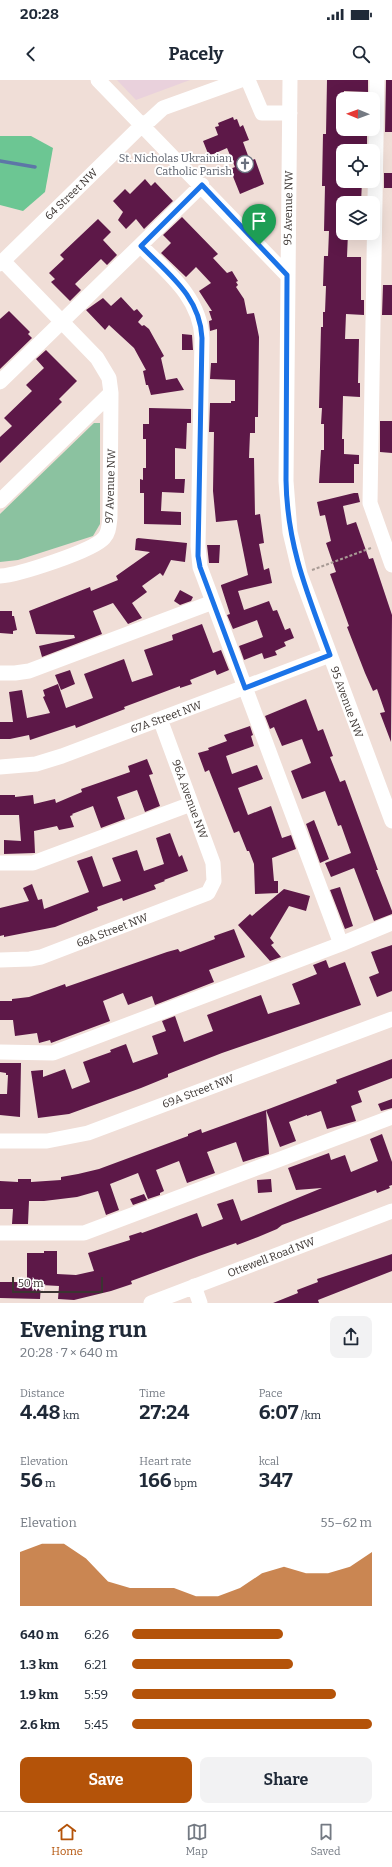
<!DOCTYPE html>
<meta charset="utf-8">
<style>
:root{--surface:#fff;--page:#f2f2f3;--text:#1f2937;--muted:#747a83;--line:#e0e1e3;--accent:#b45309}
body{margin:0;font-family:Bitter,serif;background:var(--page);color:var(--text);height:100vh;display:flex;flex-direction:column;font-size:15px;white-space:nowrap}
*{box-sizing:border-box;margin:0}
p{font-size:13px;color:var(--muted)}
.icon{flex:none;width:22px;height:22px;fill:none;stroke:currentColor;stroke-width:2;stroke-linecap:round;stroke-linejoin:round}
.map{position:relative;height:1223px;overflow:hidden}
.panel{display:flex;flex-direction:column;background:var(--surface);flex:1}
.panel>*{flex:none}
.needle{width:26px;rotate:271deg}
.fabs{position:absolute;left:336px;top:12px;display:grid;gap:8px}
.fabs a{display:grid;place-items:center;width:44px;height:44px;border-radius:8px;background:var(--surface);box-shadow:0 4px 16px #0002;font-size:20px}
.scale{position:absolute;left:12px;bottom:10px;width:91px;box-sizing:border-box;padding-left:4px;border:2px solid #3b3431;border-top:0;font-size:11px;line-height:14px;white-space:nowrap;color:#3b3431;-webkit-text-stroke:3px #fff;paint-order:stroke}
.pin{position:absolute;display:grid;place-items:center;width:34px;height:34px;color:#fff;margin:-41px -17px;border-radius:50% 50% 50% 0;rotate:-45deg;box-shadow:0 0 4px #0007}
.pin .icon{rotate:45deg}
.round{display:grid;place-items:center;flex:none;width:42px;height:42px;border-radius:8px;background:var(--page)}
.headline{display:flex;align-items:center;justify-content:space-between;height:68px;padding:0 20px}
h1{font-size:22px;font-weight:700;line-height:30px}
.figures{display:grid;grid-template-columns:repeat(3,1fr);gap:6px;height:68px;padding:4px 20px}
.figures div{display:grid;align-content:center}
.figures b{font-size:20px;font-weight:700}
.figures small{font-size:11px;font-weight:400}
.figures p{font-size:11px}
.chart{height:112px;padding:8px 20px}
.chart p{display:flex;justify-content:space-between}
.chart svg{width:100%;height:72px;margin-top:4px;fill:var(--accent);opacity:.7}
.button{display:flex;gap:8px;margin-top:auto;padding:8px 20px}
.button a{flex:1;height:46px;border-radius:8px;background:var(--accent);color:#fff;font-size:16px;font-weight:700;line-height:46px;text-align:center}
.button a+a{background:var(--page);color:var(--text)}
ul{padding:0 20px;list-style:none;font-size:13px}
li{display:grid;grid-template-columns:64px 48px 1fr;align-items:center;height:30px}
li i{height:10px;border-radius:5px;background:var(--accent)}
.status{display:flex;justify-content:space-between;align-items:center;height:28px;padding:0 20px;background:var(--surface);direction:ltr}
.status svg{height:11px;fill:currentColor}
header{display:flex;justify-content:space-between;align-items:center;height:52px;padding:0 20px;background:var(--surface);font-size:18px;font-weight:700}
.menu{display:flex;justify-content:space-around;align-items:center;height:56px;border-top:1px solid var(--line);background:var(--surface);font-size:11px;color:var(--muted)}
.menu a{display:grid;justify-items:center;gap:2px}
.menu .on{color:var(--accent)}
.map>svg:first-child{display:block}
</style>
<div class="status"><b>20:28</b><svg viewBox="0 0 49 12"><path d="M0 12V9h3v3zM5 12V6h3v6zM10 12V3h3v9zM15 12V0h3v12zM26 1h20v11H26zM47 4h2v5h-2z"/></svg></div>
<header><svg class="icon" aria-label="back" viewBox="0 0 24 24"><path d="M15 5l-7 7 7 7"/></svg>Pacely<svg class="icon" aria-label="search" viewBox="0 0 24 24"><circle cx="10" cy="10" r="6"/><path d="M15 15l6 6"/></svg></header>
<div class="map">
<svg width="392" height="1223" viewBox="0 0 392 1223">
<rect width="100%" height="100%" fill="#f0ded7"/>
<path fill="#e9d1dc" d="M117,0H190L136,20Z"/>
<path fill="#8bc2a0" d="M94,343H100V444L93,456L18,480L0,482V434Z"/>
<path fill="#6cc693" d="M0,56H31L53,68L45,112L23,131L0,125Z"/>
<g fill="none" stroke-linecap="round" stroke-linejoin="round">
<path stroke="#5d76a7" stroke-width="3.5" d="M0,81L35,87"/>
</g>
<path fill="#5d1848" d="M327,0H368V12L344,11L343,19V49H367V71H340V101H362L361,123H343V153H348L347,177H361V220H364V235L346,234L345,259H359L358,303H360V317L343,316L342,359H344V374L359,375V384H354V403H319L321,370H324V344H321L322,328H319L321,247H323V232H325L326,206H323L324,176H328L329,151H324L325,106H322L323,54H326Z
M386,0H392V52H385Z
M233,37L234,40L237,39L240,47L243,45L249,60L243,62L250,81L255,79L264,104L240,114L230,89L235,87L227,68L209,76L203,61L218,55L215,47L219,46L218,43Z
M384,93H392V108H384Z
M145,99L151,106L155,102L173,121L144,149L136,139L126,149L118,140L123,132L113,121L125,109L130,114Z
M182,137L218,174L213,178L227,193L232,191L238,201L236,202L238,205L236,207L244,219L247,234L254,233L259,257L258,337H255V353H250L249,378H254L255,435L260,434L264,463L259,464L264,490L269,488L272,503L238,511L244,530L269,521L273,531L277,530L285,550L290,548L294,558L284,562L286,566L275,571L277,575L264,579L262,573L244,580L239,566L263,557L257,540L233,549L227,535L230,534L221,506V505L248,495L237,440L216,442L213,411L214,352H209L210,323H231V321H235V300L210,299L211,283H217V249L210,251L209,241L212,240L209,231H212L199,211L211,203L196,187L186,197L161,173L171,163L163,155Z
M98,139L111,152L103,160L117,175L107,185L101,179L75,204L81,210L70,221L51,202L55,199L49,193L64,179L60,175Z
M383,205H392V235H382Z
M121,217L134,231L137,229L143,236L138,242L142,246L144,245L149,249L164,276L161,278L166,300L177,298L184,310L151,315L148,305H146L143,291L146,290L134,268L109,245L105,250L86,230L103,218L111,226Z
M9,231L30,252L28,254L32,258L0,289V239Z
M182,254L192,255L193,270H182Z
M46,270L77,301L59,319L62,322L0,383V357L12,346L4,338L32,311L26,305L44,288L36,279Z
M149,328L191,329V343H187L186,369L175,368V399H185L184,413L162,412L161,431L181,432V445L144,444V413H140V399L143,400V388H146V359H143V344H149Z
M380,341H392V373L380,372Z
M354,413H358L360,422L343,426L347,445L356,442L369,479L373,478L392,535L391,662L380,633L385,632L377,609L373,611L365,593L347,547L349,546L330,494L336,492L326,463L331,461L325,435L320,436L317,422Z
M138,458L187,463L185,482L171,480L163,496L160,493L142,506L147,512L132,523L142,538L128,544L113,523L93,531L102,554L42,577L39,566L75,558L74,555L36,554L29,531L90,507L91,511L118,500L116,496L150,472L135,470L136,459Z
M207,465H220L219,483H209Z
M180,510L193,517L191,521L180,525L174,521Z
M0,531H12V536H14L17,550L13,551V554L0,553Z
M202,544L213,573L221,570L229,590L217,595L215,590L190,600L192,604L180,608V606L124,627L125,629L76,648L75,645L30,660L29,655L10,659H0V642H13L9,612L22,610L27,638L50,633L43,617L45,616L43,610L58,604L66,628L93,618L84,594L124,579L132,602L153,595L144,570L173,560L172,555Z
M70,590L75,604L61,610L55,595Z
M306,619L318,651L323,649L333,676L330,677L340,702L345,700L378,790H376L392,831V834L374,841L354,788L331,797L325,783L351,773L341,745L338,746L325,711L302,719L291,691L311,683L302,659L282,666L274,647L270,649L265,636Z
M250,646L253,655L251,656L254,666L226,676L232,694L257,685L263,699L238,708L248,735L271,726L282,758L291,755L296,769L272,778L274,801H278V813L255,814L254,784L249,771H247L239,751L234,753L209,690L205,692L198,673L209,670L208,668L227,661L224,655Z
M147,679L153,694L149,695L160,726L145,732L137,710L117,717L125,739L101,748L93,726L72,734L73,735L70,736L74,747L59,750L57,746L34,751L35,773L4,774V760L21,761L19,735H0V715H15V717L33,715L34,724L55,719L56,723L82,712L81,709L130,692L128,686Z
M314,740L329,779L320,783L306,744Z
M170,753L179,777L182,775L188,791L164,800L165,801L154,805L156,809L123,821L122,818L97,827L98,830L55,847L4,857V855L0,856V828L29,821L23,808L32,804L38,820L42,819L44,829L89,812L77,781L92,776L103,807L121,801L112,778L137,770L144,791L164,784L156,758Z
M340,807L353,846L345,849L330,810Z
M284,809L310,816L306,831L289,826L270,858L274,863L271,865L281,877L270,881L238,845L250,834L252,836Z
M234,849L245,877L209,890L214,902L155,925L152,916L128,925L123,913L103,921L110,941L51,963L50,960L39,963L37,953L15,956L13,940H0V921H12V919L29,917L65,904L66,907L167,872L178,869L180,872L215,859L214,856Z
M392,865V911L377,917L369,897L379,893L371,872Z
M326,880L329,888L345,882L361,925L222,973L168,994V997L141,1008L69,1034L38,1038L31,991L43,990V997L65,989L72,1009L90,1002L83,982L111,972L110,970L126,964L133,983L158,974L152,956L166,951L162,941L175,936L184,962L213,951L207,935L261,915L268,934L300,924L292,904L317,894L313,885Z
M392,979V998L358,1011L362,1022L351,1026L356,1041L327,1049L321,1031L307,1036V1035L289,1042L296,1061L280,1067L266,1030L337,1003L336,1000Z
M0,983H21L20,1037L0,1035V1014H7L8,995H6V993L0,992Z
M392,1019V1028L381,1031L378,1024Z
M266,1030L269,1074L243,1082L236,1062L207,1072L215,1093L187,1103L179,1081L156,1090L164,1111L160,1113V1115L148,1119L138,1093L110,1104L119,1130L106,1135L98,1111L77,1117L44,1121H29L28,1144H12L13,1129H0V1101L18,1102V1099H31V1102L61,1100V1097L78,1094L99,1089L188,1056V1054L201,1049L202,1053Z
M382,1054L392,1082V1105L389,1106L390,1108L377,1113L376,1110L282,1145L277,1149L258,1157L237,1165L236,1163L199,1176L131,1201L132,1204L111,1211L74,1220L58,1219L59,1206L41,1205L40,1219L0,1218V1202H27V1173H44V1171H57V1194L76,1195L94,1191L88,1173L130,1160L129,1156L141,1152L142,1153L197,1133L202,1147L223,1139L217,1124L233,1119L241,1141L322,1108L296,1110L288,1088L329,1073L331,1080L345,1075L351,1092L378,1081L370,1059Z
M271,1099L272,1112L258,1113L257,1100Z
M144,1114L147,1120L133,1125L130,1119Z
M392,1174V1191L318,1220L319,1223H273L298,1213L297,1210L318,1202L317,1199Z"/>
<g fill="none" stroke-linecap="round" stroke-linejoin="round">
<path stroke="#a89b95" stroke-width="2" stroke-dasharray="3 2" stroke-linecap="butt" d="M312,490L371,468"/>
<path stroke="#fff" stroke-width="15" d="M98,0L287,195
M248,0L262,33H290
M290,0L286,401L290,452L300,494L392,741
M377,0L370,423L392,485
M141,166C168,193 200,217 202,258L198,466L200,487L341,864
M0,184L142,45L150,40L163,28L241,0
M0,302L202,105
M0,421L111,313L109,298L97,278L3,181
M0,496C18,495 93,471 104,458C109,453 109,445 110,438L111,313
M0,593H15L29,591L213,522
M0,687L36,684L62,676L330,575
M0,783H33L191,724
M0,880L30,879L41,877L208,813L214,801L213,783L160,639
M0,972L53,973L341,864L392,843
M0,1061H47L88,1053L392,939
M0,1153H84L392,1037
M194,1206L200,1223
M151,1223L392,1131"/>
</g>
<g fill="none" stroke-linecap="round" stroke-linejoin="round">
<g stroke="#fff" stroke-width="8">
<path id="route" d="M202,105L287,195L286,400C287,466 308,515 330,575L245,608L200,487L198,476L202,258C200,216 168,194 141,166Z"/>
</g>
<use href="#route" stroke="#1a73e8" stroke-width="5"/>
</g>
<defs>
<g id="church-ring" transform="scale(0.9)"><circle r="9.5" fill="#fff" stroke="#6b7280" stroke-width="1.5"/><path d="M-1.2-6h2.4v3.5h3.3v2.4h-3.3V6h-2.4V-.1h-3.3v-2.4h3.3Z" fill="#6b7280"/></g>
</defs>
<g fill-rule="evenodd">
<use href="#church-ring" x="245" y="84"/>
</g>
<g text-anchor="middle" stroke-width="4" stroke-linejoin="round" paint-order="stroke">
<g font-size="11" fill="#5b616d" stroke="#fff" text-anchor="end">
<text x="232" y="82">St. Nicholas Ukrainian<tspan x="232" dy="13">Catholic Parish</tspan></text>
</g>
<g font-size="11" fill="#3b3431" stroke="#fff">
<text transform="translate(71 114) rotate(-44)" y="4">64 Street NW</text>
<text transform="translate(288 128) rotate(-89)" y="4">95 Avenue NW</text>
<text transform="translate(110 406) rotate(-88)" y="4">97 Avenue NW</text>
<text transform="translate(347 622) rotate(70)" y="4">95 Avenue NW</text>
<text transform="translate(166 637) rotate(-20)" y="4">67A Street NW</text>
<text transform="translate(190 719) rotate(70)" y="4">96A Avenue NW</text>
<text transform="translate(112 850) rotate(-21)" y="4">68A Street NW</text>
<text transform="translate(198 1011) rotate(-21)" y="4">69A Street NW</text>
<text transform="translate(271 1177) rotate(-21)" y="4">Ottewell Road NW</text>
</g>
</g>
</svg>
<div class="fabs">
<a><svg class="needle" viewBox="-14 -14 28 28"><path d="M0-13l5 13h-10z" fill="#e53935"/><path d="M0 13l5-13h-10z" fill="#747a83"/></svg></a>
<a><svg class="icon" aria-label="locate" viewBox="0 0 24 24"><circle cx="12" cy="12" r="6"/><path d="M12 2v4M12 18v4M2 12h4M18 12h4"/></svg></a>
<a><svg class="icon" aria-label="layers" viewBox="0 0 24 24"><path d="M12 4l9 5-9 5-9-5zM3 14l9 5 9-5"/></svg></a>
</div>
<div class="scale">50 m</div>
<div class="pin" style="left:259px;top:165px;background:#1e9e55"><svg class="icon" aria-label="arrive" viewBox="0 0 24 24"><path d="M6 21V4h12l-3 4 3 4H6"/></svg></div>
</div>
<section class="panel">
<div class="headline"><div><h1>Evening run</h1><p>20:28 · 7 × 640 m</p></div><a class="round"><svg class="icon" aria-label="share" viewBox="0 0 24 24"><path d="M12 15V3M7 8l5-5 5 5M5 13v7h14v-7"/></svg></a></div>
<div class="figures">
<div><p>Distance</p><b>4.48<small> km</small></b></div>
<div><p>Time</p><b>27:24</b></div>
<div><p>Pace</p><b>6:07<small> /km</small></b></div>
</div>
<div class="figures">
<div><p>Elevation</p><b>56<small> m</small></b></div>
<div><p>Heart rate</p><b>166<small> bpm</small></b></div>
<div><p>kcal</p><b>347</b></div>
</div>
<div class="chart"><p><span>Elevation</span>55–62 m</p>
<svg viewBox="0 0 160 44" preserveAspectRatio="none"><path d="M0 44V11L10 6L20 6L30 15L40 29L50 33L60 33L70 33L80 38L90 38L100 33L110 24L120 20L130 24L140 24L150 20L160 11V44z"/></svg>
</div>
<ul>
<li><b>640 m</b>6:26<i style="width:63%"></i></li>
<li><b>1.3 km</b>6:21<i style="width:67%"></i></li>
<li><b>1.9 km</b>5:59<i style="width:85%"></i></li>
<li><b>2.6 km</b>5:45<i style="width:100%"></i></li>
</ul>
<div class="button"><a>Save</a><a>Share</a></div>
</section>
<nav class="menu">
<a class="on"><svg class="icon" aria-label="home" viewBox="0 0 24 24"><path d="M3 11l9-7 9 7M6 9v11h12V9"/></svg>Home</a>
<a><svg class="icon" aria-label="map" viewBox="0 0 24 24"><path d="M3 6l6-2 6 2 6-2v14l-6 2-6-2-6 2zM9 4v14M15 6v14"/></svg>Map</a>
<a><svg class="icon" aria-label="saved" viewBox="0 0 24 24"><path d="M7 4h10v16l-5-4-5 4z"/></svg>Saved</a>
</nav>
